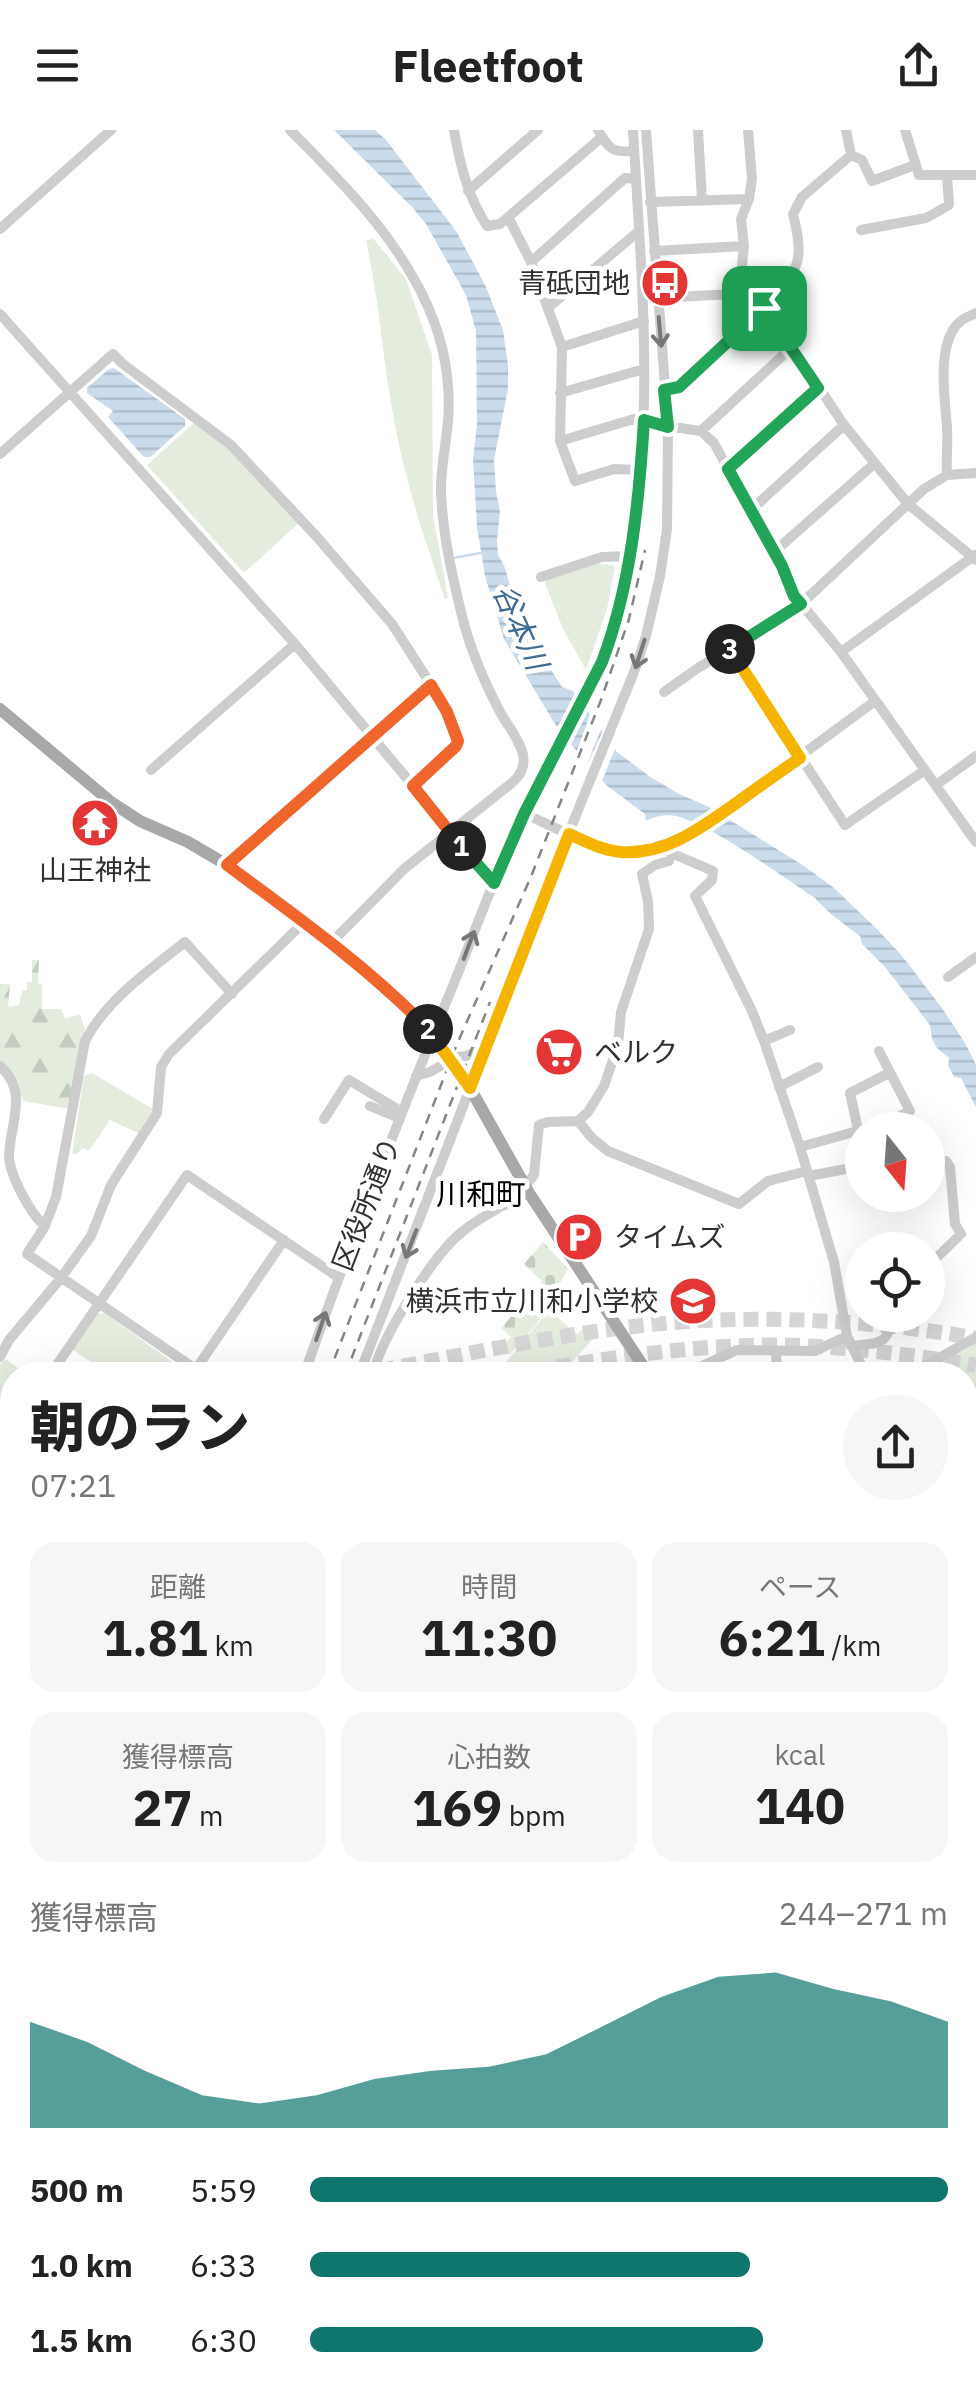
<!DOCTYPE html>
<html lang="ja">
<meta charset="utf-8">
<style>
:root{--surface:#fff;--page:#f6f6f6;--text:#222;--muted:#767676;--accent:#0f766e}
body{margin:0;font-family:"IBM Plex Sans","Noto Sans JP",sans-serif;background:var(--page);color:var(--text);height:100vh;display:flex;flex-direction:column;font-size:38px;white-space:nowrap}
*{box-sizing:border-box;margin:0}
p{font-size:32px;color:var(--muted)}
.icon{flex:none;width:55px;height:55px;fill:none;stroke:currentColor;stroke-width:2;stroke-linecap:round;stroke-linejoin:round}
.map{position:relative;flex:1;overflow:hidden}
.details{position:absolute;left:0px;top:1232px;width:978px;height:1038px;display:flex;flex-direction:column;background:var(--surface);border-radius:40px 40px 0 0;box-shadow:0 10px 40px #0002}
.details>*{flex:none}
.needle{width:65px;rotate:163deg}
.controls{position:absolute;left:845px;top:982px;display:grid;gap:20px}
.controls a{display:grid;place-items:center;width:100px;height:100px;border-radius:50%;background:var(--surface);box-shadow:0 10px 40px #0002;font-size:50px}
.pin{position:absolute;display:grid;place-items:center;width:85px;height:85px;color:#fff;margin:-42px;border-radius:20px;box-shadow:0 5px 15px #0006}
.km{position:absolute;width:50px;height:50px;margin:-25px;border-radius:50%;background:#222;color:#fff;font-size:28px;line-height:50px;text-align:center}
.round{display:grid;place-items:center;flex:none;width:105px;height:105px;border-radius:52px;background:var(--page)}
.head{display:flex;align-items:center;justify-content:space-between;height:170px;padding:0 30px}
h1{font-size:55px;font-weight:800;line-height:75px}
.stats{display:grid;grid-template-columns:repeat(3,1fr);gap:15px;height:170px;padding:10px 30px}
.stats div{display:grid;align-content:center;border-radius:25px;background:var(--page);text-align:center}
.stats b{font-size:50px;font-weight:800}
.stats small{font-size:28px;font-weight:400}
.stats p{font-size:28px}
.chart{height:280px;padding:20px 30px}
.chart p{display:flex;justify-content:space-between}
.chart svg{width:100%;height:180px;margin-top:10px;fill:var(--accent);opacity:.7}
ul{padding:0 30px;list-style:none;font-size:32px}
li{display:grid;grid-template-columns:160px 120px 1fr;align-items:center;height:75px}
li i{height:25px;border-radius:12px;background:var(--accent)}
header{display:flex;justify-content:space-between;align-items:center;height:130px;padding:0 30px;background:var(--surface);font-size:45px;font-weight:800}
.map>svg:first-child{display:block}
</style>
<header><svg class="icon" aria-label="menu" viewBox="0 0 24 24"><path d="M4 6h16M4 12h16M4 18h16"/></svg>Fleetfoot<svg class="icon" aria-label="share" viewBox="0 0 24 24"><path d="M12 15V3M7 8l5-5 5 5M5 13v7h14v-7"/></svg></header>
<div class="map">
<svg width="976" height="2269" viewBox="0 0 976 2269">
<defs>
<pattern id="forest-firs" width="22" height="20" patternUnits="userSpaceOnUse" patternTransform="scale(2.5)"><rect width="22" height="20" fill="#e4ecde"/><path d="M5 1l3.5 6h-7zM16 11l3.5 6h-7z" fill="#c4cbbf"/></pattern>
<pattern id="cemetery-stones" width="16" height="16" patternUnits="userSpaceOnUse" patternTransform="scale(2.5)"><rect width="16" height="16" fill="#e4ecde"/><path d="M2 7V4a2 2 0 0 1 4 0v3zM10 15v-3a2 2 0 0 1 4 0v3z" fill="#c4cbbf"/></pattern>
<pattern id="water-rules" width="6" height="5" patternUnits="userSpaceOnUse" patternTransform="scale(2.5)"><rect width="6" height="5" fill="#cadcec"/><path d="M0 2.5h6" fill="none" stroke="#aebdcb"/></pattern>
</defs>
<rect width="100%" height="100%" fill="#fff"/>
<path fill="#e4ecde" d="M373,108L406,149L432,225L433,386L448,468L445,469C426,414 407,358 396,300C383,238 380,173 366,111Z
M194,293L228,318L299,393L244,443L147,335Z
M594,433L615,436L607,479L586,540L563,499L545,453L547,449Z
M92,943L153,979L138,1003L110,990L89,1021L82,1018L78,1024H72L84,946Z
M549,1180L577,1204L583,1199L587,1203L585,1206L591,1211L561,1245H514L502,1237Z
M104,1183L185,1241V1245H111L73,1220L97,1184Z
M976,1212V1275L965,1279V1245H935L931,1238Z"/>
<path fill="url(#forest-firs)" d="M32,830H39L38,854H42V879H61L65,889L80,884L85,898L70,979L24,971L0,938V854H10L8,877L19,875L22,861L27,860V852H32Z
M6,1229L22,1241L19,1245H12V1252L3,1264L4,1273L12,1286V1660L0,1663V1234Z"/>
<path fill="url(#cemetery-stones)" d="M543,1112L568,1139L536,1195L509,1225L502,1219L511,1207L501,1198L542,1151L524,1134Z"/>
<path fill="url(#water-rules)" d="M334,0H375L386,10L456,101L486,157L503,200L508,235V259L494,330L496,361L500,382L497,410L498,424L505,438L517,480L526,501L562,557L573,561L617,622L649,646L677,663L709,677L804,736L834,758L877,799L902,826L942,878L965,913L976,935V977L961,948L954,947L948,935L949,928L937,918L932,909L930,895L885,837L862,814L860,806C844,794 828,783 815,768C786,749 700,686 669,685C661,685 653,687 646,691L645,684L606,655L558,599L504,509L485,446L477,397L473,330L477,294L476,201L466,165L426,94L412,77Z
M114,238L185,289V296L150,327H144L108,287L113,281L87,263V258L109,239Z"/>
<path fill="#fff" d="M592,579L603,594L586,637L605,597L617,614L600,656L575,626Z"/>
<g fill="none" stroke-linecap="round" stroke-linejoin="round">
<path stroke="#cadcec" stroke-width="2.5" d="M454,428L480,423"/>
<path stroke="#d6d6d6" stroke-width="15" stroke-dasharray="15 8" stroke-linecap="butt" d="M357,1245C469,1224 581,1198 695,1191C789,1186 883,1192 976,1208
M511,1245C601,1229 693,1214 785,1215C849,1217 913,1225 976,1235
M0,1311L12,1309
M0,1339L12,1337"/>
<path stroke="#cdcdcd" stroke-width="10" d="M290,0C343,53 399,109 429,179C444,214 451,252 448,291C446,314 441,336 441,359C442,401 452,445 462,486C470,518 483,549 498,578C505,593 520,609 523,625C525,637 521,644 513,652L404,739L330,814
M454,0C460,35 468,67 487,96L500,94L602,7
M598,0C609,19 612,23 634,21
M698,0L702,71
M748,0L752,49L749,69L741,89L744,116L741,145L751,163
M905,0L919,45H976
M851,25L862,30L872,51L915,35
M468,61L538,0
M650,72L749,69
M508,87L531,132L562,217L560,311L575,351L614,339L641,340
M0,99L111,0
M861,100L926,88L949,75L947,46
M654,121L744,116
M531,132L625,48L636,49
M657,168L751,163L792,217L844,295L908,374L976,430
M758,169C802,147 804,129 793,84L802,67L851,25L846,0
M549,177L639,101
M0,184L295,514L494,753
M562,217L644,191
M664,260L679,257L764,178
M560,263L644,239
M701,301L792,217
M560,311L634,289L659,295L701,301L714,313L728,339L766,409L782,436L794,465L841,522L976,712
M0,324L113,224L123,234L231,315L317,407L392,494L439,567L459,608L457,616L413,655
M728,339L818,258
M947,345L976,343
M751,380L844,295
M774,422L875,333
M541,447L602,427L629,426
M730,519L845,695L925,640
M841,522L975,425
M664,562L695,540L801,474L924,359L947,345C946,329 948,313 947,297C945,269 935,210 962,190C966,187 971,186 976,183
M151,640L295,514
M936,655L976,626
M525,684C594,715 622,738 697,702L875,571
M662,717L671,723L713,741L712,750L695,766L752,881L764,911L800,1017L834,1132L847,1206L866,1245
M227,735L431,555
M948,847L976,827
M764,911L790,900
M450,928L466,926L486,917
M0,936C29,962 10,993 9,1026C9,1044 31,1085 45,1096
M416,946L430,942L451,930
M779,957L818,937
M370,976L399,988
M324,989L349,950L402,982
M578,991L592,1008L608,1021L739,1074L768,1051L807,1041
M800,1017L886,993L910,981L879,921
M862,1018L850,963L889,943
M928,1033L946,1031L950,1037L955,1094L961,1104L928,1136
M809,1046L862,1036
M525,1056L534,1045L539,995L548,992L578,991L588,982L604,956L618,915L621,882L649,799L648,771L642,744L655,735L669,731
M851,1216C882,1212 885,1217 895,1185
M776,1221L777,1245
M0,1227L9,1210L61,1148L91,1106L111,1055L157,983L161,937L169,924L304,792
M583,1236L593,1242L590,1245
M194,1242L284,1110
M50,1245L187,1045L338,1147
M204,1245L27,1124L45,1096L56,1067L85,911C106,870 150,840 185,812L232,864
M304,1245C348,1118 397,994 447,870C464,830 478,790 495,750C506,725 517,699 529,675C564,607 604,542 621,468C658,314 642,156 633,0
M359,1245L574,690L634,542L646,506L660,446L667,399L668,297L646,0
M374,1245C376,1215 429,1135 451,1112C469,1093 505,1074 529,1063
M682,1245L737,1220L815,1221L847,1206
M909,1245L976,1207
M965,1309L976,1305
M965,1364L976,1361
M965,1395L973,1407L976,1416
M965,1541L976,1533
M965,1739L976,1716
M0,1748L12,1750
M0,1795L12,1800
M965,1818L968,1807
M0,1848L12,1853
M0,1912L12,1919
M965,1913L976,1929
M0,1994L12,1972
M965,2061L976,2049
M0,2107L12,2085
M0,2136L12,2112
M965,2147L976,2157
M0,2232L12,2212
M965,2248L976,2237
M140,2258L143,2269
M193,2258L199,2269
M238,2258L243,2269
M258,2258L260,2269
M670,2258L683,2261L747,2258L861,2268
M60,2269L67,2258
M314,2269L318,2258
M366,2269L395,2258
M473,2269V2258
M512,2269L537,2258
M620,2269L622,2258
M927,2269L949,2258"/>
<path stroke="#a8a8a8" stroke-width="12" d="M0,579L111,672L140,691L188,712L227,735L304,792L402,873L433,905L470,958L529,1063L649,1245
M965,1632L976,1646"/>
<path stroke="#858585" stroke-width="2.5" stroke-dasharray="10 8" stroke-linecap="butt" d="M328,1245L457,914L530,749L601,570L629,489L645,420
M345,1245L490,872"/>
</g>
<defs><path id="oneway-shaft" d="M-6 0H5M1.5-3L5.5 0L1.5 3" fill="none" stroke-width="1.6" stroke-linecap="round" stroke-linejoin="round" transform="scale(2.5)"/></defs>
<g stroke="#777">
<use href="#oneway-shaft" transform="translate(660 202) rotate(85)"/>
<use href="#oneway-shaft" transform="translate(640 524) rotate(108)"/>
<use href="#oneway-shaft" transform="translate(469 815) rotate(-69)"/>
<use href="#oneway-shaft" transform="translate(411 1114) rotate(111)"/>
<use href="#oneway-shaft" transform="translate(321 1196) rotate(-71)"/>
</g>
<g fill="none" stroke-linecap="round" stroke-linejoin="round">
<g stroke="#fff" stroke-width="20">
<path id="split-1" d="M461,716L494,753L524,684L602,532C631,455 639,372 644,290L668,297L664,260L679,257L764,178"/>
</g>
<g stroke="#fff" stroke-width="20">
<path id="split-2" d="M428,899C368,837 296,786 227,735L431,555L447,582L458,611L456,616L413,656L461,716"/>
</g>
<g stroke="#fff" stroke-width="20">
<path id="split-3" d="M428,899L470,958L569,704C586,712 602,720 621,722C666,725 701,698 735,674C757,658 778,643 800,628L730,519"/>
</g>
<g stroke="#fff" stroke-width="20">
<path id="split-4" d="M730,519L801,474L794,466L782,436L728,339L818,258L764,178"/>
</g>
<use href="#split-1" stroke="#22a559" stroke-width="12"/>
<use href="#split-2" stroke="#f0652b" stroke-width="12"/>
<use href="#split-3" stroke="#f5b400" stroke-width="12"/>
<use href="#split-4" stroke="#22a559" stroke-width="12"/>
</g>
<defs>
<g id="bus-disc" transform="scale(2.5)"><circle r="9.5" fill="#e43634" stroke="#fff"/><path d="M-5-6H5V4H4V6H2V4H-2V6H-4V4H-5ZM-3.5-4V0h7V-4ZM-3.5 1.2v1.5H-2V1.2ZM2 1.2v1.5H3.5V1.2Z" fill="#fff"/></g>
<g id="temple-disc" transform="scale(2.5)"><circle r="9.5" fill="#e43634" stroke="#fff"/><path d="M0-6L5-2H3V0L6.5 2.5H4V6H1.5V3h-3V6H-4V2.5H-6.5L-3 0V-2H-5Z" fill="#fff"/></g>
<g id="supermarket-disc" transform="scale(2.5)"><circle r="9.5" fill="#e43634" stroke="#fff"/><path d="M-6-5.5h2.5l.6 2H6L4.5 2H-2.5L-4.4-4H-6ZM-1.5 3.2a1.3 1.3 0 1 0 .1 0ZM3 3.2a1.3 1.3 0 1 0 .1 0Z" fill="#fff"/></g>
<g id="parking-disc" transform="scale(2.5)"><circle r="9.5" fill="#e43634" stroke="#fff"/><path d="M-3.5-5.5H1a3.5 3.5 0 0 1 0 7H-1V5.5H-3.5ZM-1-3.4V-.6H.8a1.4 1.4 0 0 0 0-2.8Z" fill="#fff"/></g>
<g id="school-disc" transform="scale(2.5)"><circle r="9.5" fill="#e43634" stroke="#fff"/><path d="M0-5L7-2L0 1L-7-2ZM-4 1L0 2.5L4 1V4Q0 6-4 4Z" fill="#fff"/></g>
</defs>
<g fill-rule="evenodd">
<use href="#bus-disc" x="665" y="153"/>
<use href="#temple-disc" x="95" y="693"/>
<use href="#supermarket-disc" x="559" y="922"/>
<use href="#parking-disc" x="579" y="1107"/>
<use href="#school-disc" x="693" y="1171"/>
</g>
<g text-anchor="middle" stroke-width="10" stroke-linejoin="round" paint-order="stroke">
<g font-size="28" fill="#303030" stroke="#fff" text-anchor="end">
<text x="630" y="163">青砥団地</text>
<text x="95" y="750" text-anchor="middle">山王神社</text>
<text x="594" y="932" text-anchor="start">ベルク</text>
<text x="614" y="1117" text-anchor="start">タイムズ</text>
<text x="658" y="1181">横浜市立川和小学校</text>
</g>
<g font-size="28" fill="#303030" stroke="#fff">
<text transform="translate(366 1074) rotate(-69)" y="10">区役所通り</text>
</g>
<g font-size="30" font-style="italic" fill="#3d6a92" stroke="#fff">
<text transform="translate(520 497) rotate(66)" y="10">谷本川</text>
</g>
<g font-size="30" fill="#000" stroke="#fff">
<text x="481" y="1075">川和町</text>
</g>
</g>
</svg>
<div class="controls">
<a><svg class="needle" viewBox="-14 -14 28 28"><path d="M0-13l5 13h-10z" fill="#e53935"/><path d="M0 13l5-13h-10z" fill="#767676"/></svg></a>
<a><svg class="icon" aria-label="locate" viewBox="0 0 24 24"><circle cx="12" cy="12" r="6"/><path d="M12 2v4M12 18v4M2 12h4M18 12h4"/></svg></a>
</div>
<div class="pin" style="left:764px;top:178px;background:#1e9e55"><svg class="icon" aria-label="arrive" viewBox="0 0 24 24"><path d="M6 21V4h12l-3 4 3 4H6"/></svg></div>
<b class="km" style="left:461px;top:716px">1</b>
<b class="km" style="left:428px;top:899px">2</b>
<b class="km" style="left:730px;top:519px">3</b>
<section class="details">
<div class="head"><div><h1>朝のラン</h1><p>07:21</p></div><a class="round"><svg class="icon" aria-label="share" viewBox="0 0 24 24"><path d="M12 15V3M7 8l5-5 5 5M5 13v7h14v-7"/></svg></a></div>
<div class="stats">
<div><p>距離</p><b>1.81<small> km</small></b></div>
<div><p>時間</p><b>11:30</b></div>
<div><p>ペース</p><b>6:21<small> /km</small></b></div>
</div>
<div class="stats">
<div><p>獲得標高</p><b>27<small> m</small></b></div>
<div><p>心拍数</p><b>169<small> bpm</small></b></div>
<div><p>kcal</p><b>140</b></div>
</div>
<div class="chart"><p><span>獲得標高</span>244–271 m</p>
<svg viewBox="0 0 160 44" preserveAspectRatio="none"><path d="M0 44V18L10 23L20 30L30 36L40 38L50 36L60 32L70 30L80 29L90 26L100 19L110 12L120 7L130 6L140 10L150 13L160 18V44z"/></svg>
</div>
<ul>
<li><b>500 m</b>5:59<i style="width:100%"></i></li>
<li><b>1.0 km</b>6:33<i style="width:69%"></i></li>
<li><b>1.5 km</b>6:30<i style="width:71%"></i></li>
</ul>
</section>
</div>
